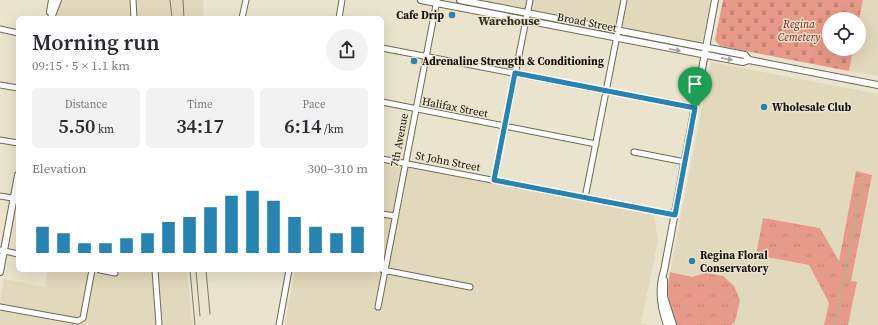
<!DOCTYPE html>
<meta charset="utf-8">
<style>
:root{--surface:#fff;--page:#f2f2f3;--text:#2b2b33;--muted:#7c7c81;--accent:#2783b0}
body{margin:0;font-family:"Source Serif 4",serif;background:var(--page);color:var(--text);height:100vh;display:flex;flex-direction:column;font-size:15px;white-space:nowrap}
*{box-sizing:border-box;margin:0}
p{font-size:13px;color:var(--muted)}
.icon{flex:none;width:22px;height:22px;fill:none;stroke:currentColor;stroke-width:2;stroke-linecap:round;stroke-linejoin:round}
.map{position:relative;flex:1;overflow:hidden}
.side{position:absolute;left:16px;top:16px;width:368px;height:256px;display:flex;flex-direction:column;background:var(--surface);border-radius:6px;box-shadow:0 4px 16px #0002}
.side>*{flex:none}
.fabs{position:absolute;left:822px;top:12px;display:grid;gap:8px}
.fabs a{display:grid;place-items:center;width:44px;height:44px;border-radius:50%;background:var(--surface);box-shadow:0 4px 16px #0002;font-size:20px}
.pin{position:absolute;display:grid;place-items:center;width:34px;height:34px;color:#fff;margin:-41px -17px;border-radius:50% 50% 50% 0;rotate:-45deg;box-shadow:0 0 4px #0007}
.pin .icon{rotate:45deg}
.round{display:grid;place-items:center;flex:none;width:42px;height:42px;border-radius:21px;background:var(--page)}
.headline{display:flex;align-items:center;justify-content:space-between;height:68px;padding:0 16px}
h1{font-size:22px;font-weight:600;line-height:30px}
.stats{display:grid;grid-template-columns:repeat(3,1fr);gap:6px;height:68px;padding:4px 16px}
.stats div{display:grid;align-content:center;border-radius:6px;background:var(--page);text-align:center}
.stats b{font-size:20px;font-weight:600}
.stats small{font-size:11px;font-weight:400}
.stats p{font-size:11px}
.chart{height:112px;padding:8px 16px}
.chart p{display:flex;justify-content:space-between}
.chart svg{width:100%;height:72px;margin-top:4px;stroke:var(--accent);stroke-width:6}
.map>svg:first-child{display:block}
</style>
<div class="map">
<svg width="878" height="325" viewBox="0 0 878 325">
<defs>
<pattern id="grass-tufts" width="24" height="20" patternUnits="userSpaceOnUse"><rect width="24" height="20" fill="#e79a89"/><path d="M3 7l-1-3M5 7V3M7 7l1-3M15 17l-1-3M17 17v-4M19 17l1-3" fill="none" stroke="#c58475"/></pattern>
<pattern id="cemetery-stones" width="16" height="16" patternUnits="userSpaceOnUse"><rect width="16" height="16" fill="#e79a89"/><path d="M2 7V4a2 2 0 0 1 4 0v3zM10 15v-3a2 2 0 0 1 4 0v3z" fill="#c58475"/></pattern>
</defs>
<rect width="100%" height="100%" fill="#eae3cd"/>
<path fill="#e2d8bb" d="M63,0H203L204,18H55Z
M477,0H711L703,38L701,42L697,43Z
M863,0H878V76L849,71L853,49H859V19Z
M711,62L878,94V325H848L857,283L851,281L871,175L856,172L839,261L820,228L763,218L756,255L809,265L829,303L824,325H731L735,322L706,273L692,277L670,272Z
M382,163L654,215L658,240L641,323L648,325H285L295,270H382Z
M48,270H80L97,273L98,270H187L192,325H0V304L4,279L45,287Z"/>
<path fill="url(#grass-tufts)" d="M856,171L872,175L851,281L857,282L848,325H824L829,303L809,265L756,255L763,218L820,228L839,261Z
M670,272L692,277L706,273L723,276L734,286L740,300L735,322L731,325H677C668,308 666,291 670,272Z"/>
<path fill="url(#cemetery-stones)" d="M723,0H863L859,19H829V49H853L849,71L720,46L715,40Z"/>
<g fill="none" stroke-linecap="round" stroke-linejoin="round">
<path stroke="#8ac893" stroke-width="1" d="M835,325L863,179"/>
<g stroke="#706956" stroke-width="7">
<path id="minor" d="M133,0L134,18
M242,18L246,0
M339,18L342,0
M0,29L18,33
M382,48L695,108
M0,85L18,88
M382,102L596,144
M0,140L18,143
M634,152L685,162
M382,159L675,215
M494,180L530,0
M0,196L18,199
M585,198L624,0
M382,214L395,216
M0,250L18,254
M100,270L115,273
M155,270L159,325
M383,270L470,287
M0,307L78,321L83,318L92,270
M378,307L437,0
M279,325L289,270"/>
</g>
<g stroke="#706956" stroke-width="8">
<path id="major" d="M421,0L743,62L749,60
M460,0L745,55L749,60L878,85
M50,12L52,0
M51,18L58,0
M0,272L18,175
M664,280V297L673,325
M667,325C660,306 658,289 664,271L715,0"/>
</g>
<use href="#minor" stroke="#fff" stroke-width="5"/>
<use href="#major" stroke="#fff" stroke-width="6"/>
<path stroke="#7e7a6b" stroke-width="1" d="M170,0L172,18
M183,0L184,18
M190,270L195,325
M196,270L200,316
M206,270L210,314"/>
</g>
<defs><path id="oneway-solid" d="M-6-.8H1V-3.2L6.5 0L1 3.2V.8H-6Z"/></defs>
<g fill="#a09f9c">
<use href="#oneway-solid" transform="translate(675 50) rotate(11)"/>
<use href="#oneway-solid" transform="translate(727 59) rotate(11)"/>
</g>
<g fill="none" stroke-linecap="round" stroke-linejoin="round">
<g stroke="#fff" stroke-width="8">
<path id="route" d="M515,73L695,108L675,215L494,180Z"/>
</g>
<use href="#route" stroke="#2783b0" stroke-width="5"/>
</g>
<g fill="#2783b0" stroke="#eae3cd" stroke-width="1.5">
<circle cx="452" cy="15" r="4"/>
<circle cx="414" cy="61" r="4"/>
<circle cx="764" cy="107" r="4"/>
<circle cx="692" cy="261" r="4"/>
</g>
<g text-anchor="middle" stroke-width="3" stroke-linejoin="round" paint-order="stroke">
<g font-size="11" font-weight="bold" fill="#121008" stroke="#eae3cd" text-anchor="start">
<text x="444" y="19" text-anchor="end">Cafe Drip</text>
<text x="422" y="65">Adrenaline Strength &amp; Conditioning</text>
<text x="772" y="111">Wholesale Club</text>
<text x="700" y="259">Regina Floral<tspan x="700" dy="13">Conservatory</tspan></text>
</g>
<g font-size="11" fill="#121008" stroke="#eae3cd">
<text transform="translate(587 22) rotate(11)" y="4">Broad Street</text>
<text transform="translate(455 107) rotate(11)" y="4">Halifax Street</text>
<text transform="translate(399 140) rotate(-79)" y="4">7th Avenue</text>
<text transform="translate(448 161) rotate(11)" y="4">St John Street</text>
</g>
<g font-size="11" font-style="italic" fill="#791e0d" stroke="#eae3cd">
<text x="799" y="28">Regina<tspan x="799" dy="13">Cemetery</tspan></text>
</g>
<g font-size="12" font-weight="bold" fill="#332d1c" stroke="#eae3cd">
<text x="509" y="25">Warehouse</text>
</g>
</g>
</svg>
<div class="fabs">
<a><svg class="icon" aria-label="locate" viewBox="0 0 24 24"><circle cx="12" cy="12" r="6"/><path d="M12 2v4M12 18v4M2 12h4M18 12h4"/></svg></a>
</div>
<div class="pin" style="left:695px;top:108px;background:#1e9e55"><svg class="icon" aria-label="arrive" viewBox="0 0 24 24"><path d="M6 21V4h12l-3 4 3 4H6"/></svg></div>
<section class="side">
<div class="headline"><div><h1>Morning run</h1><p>09:15 · 5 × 1.1 km</p></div><a class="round"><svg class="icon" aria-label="share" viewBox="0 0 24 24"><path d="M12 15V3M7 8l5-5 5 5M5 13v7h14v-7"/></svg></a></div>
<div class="stats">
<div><p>Distance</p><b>5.50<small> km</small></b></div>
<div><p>Time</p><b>34:17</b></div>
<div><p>Pace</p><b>6:14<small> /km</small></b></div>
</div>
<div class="chart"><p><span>Elevation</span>300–310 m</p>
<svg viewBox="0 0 160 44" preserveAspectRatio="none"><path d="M5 44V28M15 44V32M25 44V38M35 44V38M45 44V35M55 44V32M65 44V25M75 44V22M85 44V16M95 44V9M105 44V6M115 44V12M125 44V22M135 44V28M145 44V32M155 44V28"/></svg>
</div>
</section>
</div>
